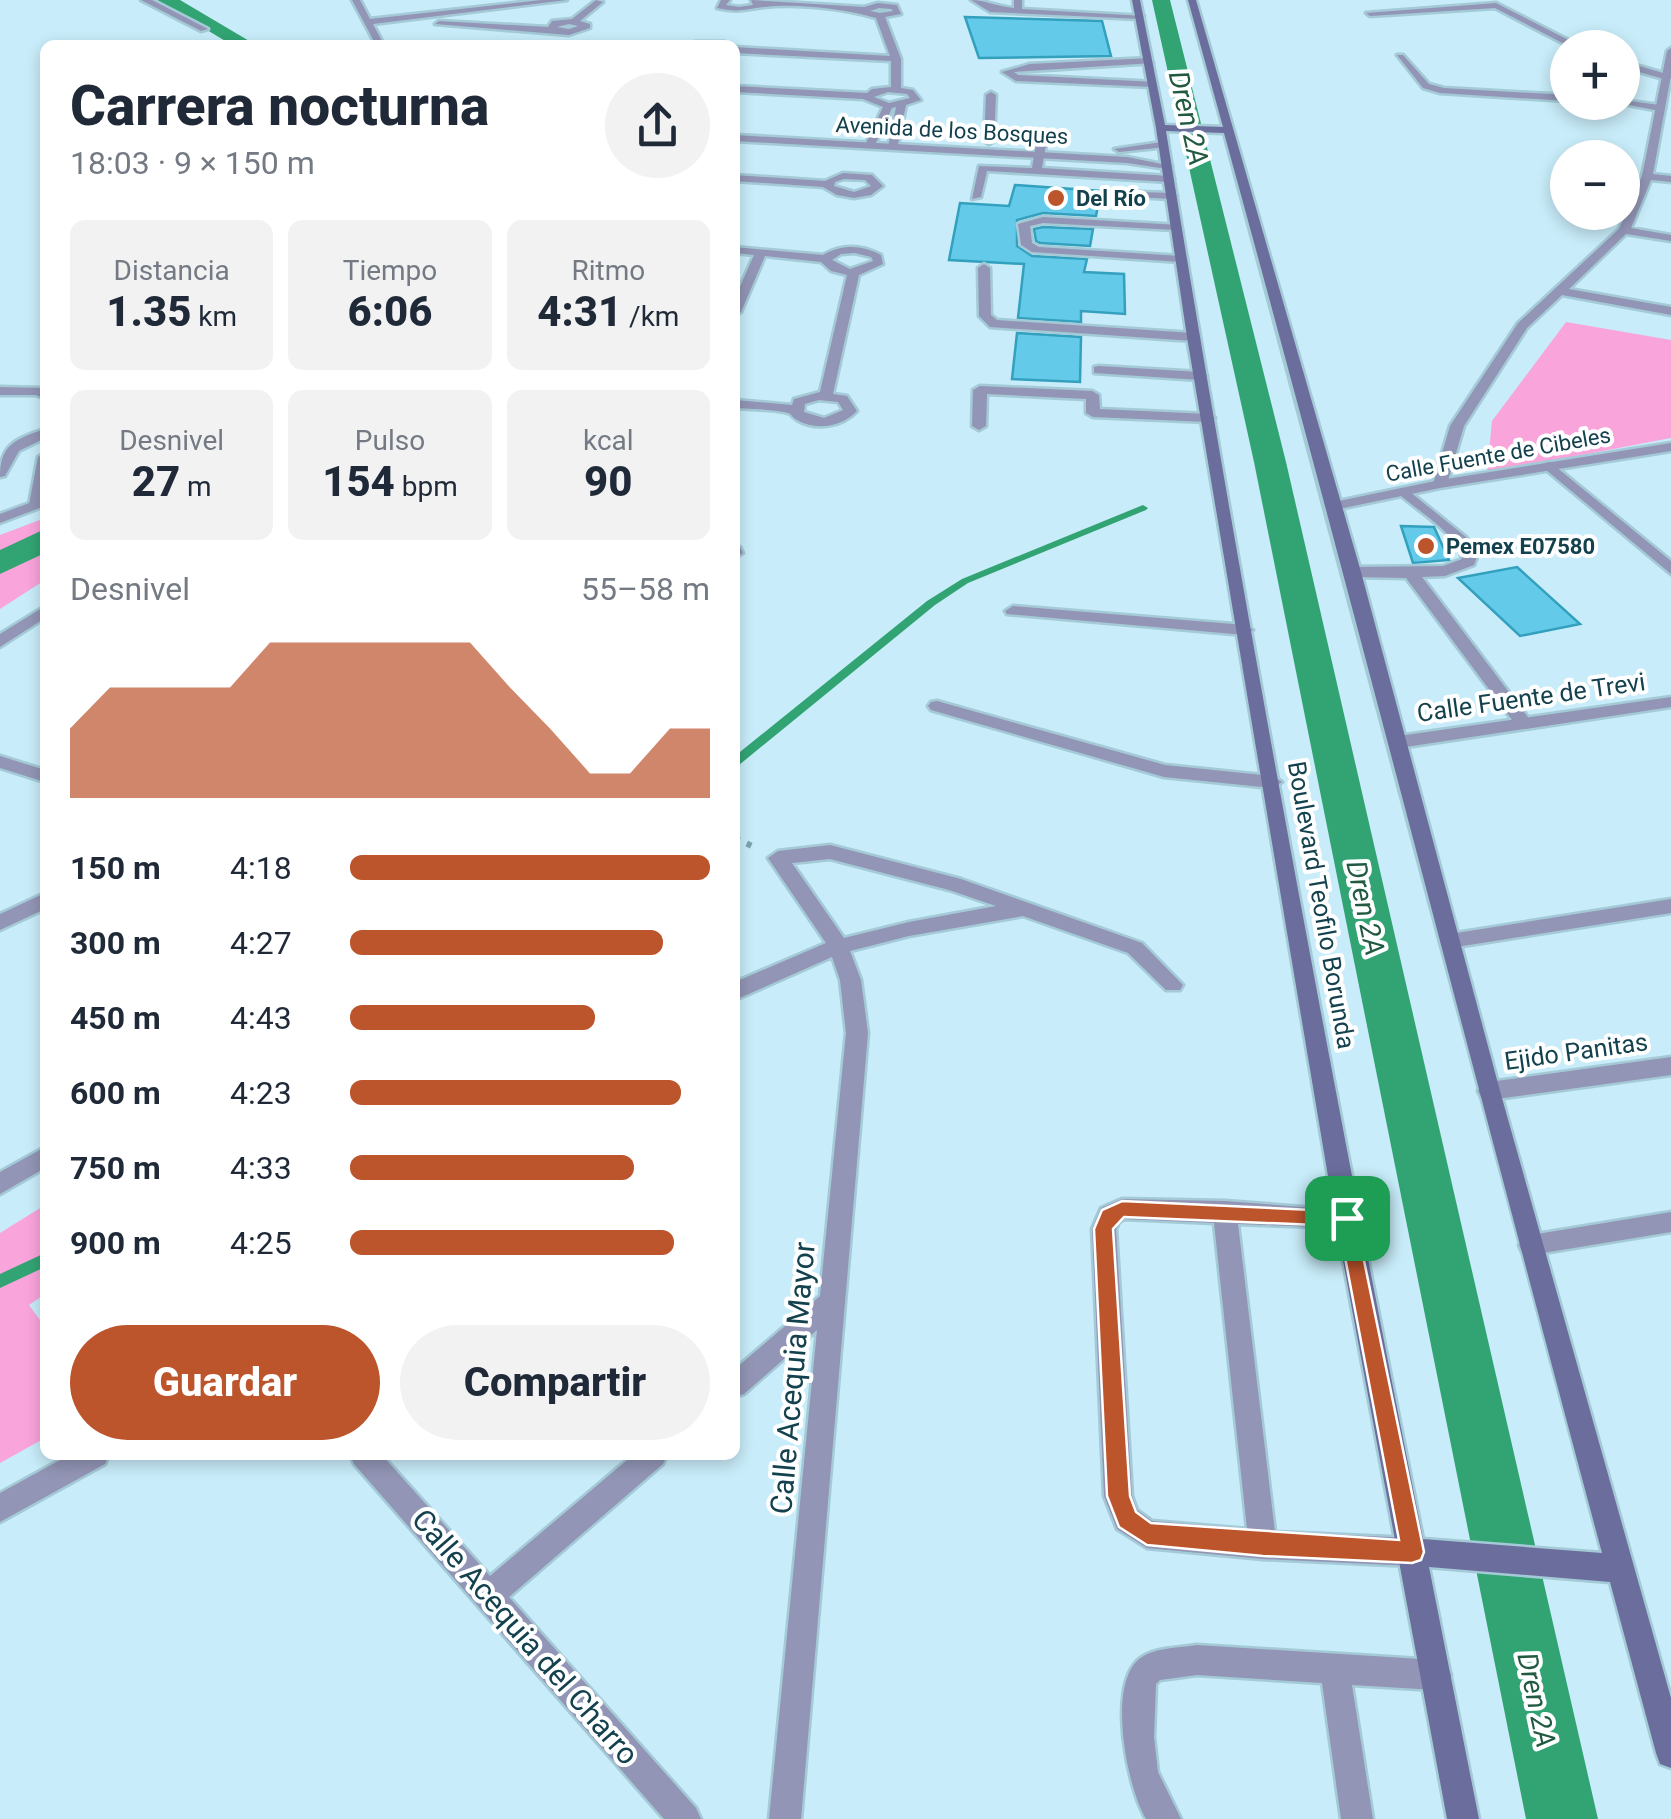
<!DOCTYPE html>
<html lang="es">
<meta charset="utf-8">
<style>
:root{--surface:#fff;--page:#f2f2f3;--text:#1f2937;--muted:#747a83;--accent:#bc542c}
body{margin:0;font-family:Roboto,sans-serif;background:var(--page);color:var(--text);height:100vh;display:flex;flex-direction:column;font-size:38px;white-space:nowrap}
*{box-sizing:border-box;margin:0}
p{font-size:32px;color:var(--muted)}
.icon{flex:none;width:55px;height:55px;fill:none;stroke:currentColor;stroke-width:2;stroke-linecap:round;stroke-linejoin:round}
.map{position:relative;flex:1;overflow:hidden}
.side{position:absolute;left:40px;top:40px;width:700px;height:1420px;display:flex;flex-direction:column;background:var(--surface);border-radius:15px;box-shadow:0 5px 15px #0003}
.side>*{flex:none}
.buttons{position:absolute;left:1550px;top:30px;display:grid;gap:20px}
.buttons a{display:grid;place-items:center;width:90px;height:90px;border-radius:50%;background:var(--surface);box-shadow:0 5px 15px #0003;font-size:50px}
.pin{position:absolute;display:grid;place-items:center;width:85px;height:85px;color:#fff;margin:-42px;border-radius:20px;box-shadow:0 5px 15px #0006}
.round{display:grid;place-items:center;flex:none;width:105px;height:105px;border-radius:52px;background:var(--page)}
.overview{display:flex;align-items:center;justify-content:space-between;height:170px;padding:0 30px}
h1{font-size:55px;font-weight:800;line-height:75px}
.metrics{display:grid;grid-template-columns:repeat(3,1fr);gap:15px;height:170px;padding:10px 30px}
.metrics div{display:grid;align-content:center;border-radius:15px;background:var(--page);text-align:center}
.metrics b{font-size:42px;font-weight:800}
.metrics small{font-size:28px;font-weight:400}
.metrics p{font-size:28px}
.chart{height:280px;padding:20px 30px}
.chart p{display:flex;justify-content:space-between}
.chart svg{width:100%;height:180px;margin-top:10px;fill:var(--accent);opacity:.7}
.cta{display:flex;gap:20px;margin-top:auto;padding:20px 30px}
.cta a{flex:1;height:115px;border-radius:60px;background:var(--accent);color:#fff;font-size:40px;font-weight:800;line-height:115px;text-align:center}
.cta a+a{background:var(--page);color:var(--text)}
ul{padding:0 30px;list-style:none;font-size:32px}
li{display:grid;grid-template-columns:160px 120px 1fr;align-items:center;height:75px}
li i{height:25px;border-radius:12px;background:var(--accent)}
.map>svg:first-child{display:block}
</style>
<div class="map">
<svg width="1671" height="1819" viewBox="0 0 1671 1819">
<rect width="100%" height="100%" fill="#c8ecf9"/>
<path fill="#f9a4db" d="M1566,322L1671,340V438L1487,473L1492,421Z
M45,518V580L0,609V535Z
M45,1205V1294L29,1305L45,1327V1438L0,1463V1233Z"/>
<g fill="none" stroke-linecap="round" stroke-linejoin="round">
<path fill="#32a473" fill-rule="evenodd" d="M1143,505L1148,508L1146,510L968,583L935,605L739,765L735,766V756L927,601L962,579Z
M45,1253V1267L0,1288V1274Z"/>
<path fill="#32a473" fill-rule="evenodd" d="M157,0H180L256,45H232Z
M1152,0H1170L1286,462L1598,1819H1526L1254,462Z
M45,529V553L0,574V550Z"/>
</g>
<path fill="#64caea" stroke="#33a0be" stroke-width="2.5" d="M965,17L1102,21L1111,56L979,58Z
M1015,185L1101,191L1096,216L1043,213L1017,220V246L1032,256L1087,259L1084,272L1124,274L1125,314L1081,311V322L1018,318L1024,264L949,260L960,203L1009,206Z
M1043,227L1093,229L1090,246L1040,243L1036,241L1034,229Z
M1017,333L1081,337L1080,382L1012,379Z
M1401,526L1434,527L1449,560L1413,563Z
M1517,567L1580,624L1520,636L1458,578Z"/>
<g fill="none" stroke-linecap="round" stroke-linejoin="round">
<g stroke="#a4cad7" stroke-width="5">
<path id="service" d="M141,0H152L208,29L201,31Z
M971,0C985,0 998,7 1014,8V0H1022V9L1144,16L1140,19L990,12Z
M1496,3L1584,48H1572L1495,8L1370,16L1366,13Z
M1397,55H1403L1429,84L1444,88L1568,95V101L1440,93L1423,88Z
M1150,58L1153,63L1014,72L1018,75L1156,82L1153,87L1016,81L1002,72L1030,64Z
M1622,61L1670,75L1671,78L1667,80L1622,67Z
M991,92L996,95L994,141L989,144L984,141L986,95Z
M1622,100L1660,105L1665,108L1660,111L1613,102H1622Z
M1041,141L1046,144L1042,168L1169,176L1174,179L1169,182L987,171L981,197L972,199L979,166L1032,168L1036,144Z
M1138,192L1172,193L1177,196L1172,199L1134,197V193Z
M1043,217L1179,225V229L1175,230L1043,223L1030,226L1032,243L1039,247L1181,256L1187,259L1181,262L1032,252L1021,245L1018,224Z
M984,264L990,268L991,315L997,320L1193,333L1199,337L1193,341L990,327L979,316L978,268Z
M1099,366L1200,372L1207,376L1200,380L1094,373V367Z
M980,386L1092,391L1099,395L1100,409L1208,414L1215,418L1208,422L1093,417L1086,413V399L987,394L986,426L979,430L972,426L973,390Z
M1405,488L1466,537L1478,554L1474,565L1445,576L1422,577L1530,720L1533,724L1530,728H1518L1406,578L1353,577L1345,572L1353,567L1443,566L1462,559C1459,535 1418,511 1400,495L1398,492Z
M1013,606L1245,625L1253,630L1245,635L1007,614L1005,611Z
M937,701L1165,765L1273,776L1282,782L1273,788L1164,777L931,710L928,706L931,702Z
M1122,1199L1225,1201L1355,1211L1359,1218L1355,1225L1347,1228L1238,1224L1275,1532L1413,1538L1423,1542L1427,1552L1423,1562L1413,1566L1263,1559L1147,1548L1117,1529L1104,1496L1092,1229L1101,1208ZM1124,1219L1214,1223L1247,1529L1152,1521L1137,1510L1132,1496L1116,1229L1119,1222Z
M1197,1645L1436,1660L1447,1664L1451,1675L1447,1686L1436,1690L1352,1685L1373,1819H1341L1322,1683L1197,1675L1160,1680L1156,1684L1154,1737L1158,1772L1181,1819H1146C1127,1787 1108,1689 1137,1661C1151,1647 1179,1648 1197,1645Z"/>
</g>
<g stroke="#a4cad7" stroke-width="5">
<path id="minor" d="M352,0H360L370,19L541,0H567L373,24L384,45H376Z
M596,0L603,2L580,21L590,24V28L569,35L435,24L439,21L548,27L552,21L572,19ZM569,24L578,26L569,29L557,27Z
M721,0H730L726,5L739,7L753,5L751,0L864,7L878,3L897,5L901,14L885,17L901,59V88L913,90L921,100L906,105L897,149L888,147L896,107L892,108L875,145L870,148L865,145L883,107L863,99L735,92V86L867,93L872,89L891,87V61L735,53V47L890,56L876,18C845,9 797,3 764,7C745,9 738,13 717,8ZM879,8L891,9L893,11L880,13L870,11ZM888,92L907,94L910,98L889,103L874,97Z
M694,42H725L729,45H690Z
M1671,48V75L1653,174L1671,176V182L1651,180L1631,228L1671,235V241L1626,234L1569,289L1671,307V315L1562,295L1527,328L1464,426L1447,484L1435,487L1433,484L1450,426L1518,323L1619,229L1642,176L1667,51Z
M843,173L872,175L883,186L871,195L854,198L837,195L823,187L735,181V175L825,181ZM844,179L865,180L871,186L854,192L834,186L835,182Z
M735,247L823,255C842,244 862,245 881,255L883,264L859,275L833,394L847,396L857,411C842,427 816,431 797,420C788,414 794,414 784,412C768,409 751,409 735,408V400L792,405L794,399L820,392L847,275L831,271L821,262L765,256L741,312L735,316V298L754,255L735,253ZM855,253L871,257L873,261L850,269L832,260L841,254ZM819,400L838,402L843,410L824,418L804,412L805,404Z
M0,387L44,388L45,399L36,395H0Z
M45,429V438L19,451L5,476L0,477C0,444 16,439 45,429Z
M45,453L43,504L36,508L29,504L38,457Z
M1550,462L1671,561V574L1545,469V463Z
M735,545L740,547L743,553L735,558Z
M1671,697V707L1399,748L1390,742L1399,736Z
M0,756L45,770V782L0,768Z
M830,845L961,879L1142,943L1183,985L1180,990H1166L1128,953L1023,916L909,936L850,951L861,980L868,1033L801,1819H769L817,1330L744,1394L735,1397V1369L820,1296L846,1033L840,980L832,957L735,1000V982L826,943L768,858L778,851ZM830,859L949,890L996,906L909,922L844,938L792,863Z
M45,893V909L0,930V914Z
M1671,899V913L1450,948L1440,941L1450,934Z
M1671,1057V1075L1489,1100L1481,1097L1478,1091L1481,1085L1489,1082Z
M45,1147V1168L0,1194V1172Z
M1671,1212V1232L1531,1255L1522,1252L1519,1245L1522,1238L1531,1235Z
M69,1455H109L105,1464L0,1522V1493Z
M350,1455H382L490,1576L633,1455H667L663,1464L509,1597L696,1808L701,1819H664L354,1464Z"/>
</g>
<g stroke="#a4cad7" stroke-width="5">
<path id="tertiary" d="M735,135L1127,157L1172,166L1167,169L1127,163L735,141Z
M1162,142L1166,147L1119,152L1114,149Z
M1671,443V451L1440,488L1334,510L1327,506L1334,502L1440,480Z
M45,497V506L0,523V514Z
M45,606V618L0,647V634Z"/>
</g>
<g stroke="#a4cad7" stroke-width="5">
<path id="secondary" d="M1132,0H1140L1165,125L1223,127L1188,0H1196L1361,572L1500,1091L1671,1698V1768L1660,1764L1656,1753L1610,1582L1429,1567L1479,1819H1447L1335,1218L1187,337L1156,128ZM1166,131L1224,133C1354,605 1475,1080 1602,1553L1423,1539C1330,1071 1242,602 1166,131Z"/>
</g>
<path stroke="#7ba3b0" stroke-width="6" stroke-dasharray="5 8" stroke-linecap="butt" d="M735,838L754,847"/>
<use href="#service" fill="#9295b5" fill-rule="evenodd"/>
<use href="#minor" fill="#9295b5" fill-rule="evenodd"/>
<use href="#tertiary" fill="#9295b5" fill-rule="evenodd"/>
<use href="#secondary" fill="#6b6e9c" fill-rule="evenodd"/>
</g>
<path fill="#bc542c" stroke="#fff" stroke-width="2.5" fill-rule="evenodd" d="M1122,1201L1354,1212L1424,1552L1421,1560L1412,1563L1263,1556L1147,1545L1119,1527L1107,1496L1094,1229L1102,1210ZM1124,1217L1339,1226L1399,1540L1151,1523L1136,1512L1130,1496L1113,1229Z"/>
<g fill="#bc542c" stroke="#fff" stroke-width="4">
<circle cx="1056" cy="198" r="10"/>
<circle cx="1426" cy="546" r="10"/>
</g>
<g text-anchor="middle" stroke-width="8" stroke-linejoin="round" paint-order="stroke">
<g font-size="22" fill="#14414e" stroke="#fff">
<text transform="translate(952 130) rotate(3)" y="8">Avenida de los Bosques</text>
<text transform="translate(1498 454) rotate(-10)" y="8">Calle Fuente de Cibeles</text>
</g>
<g font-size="22" font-weight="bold" fill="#14414e" stroke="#fff" text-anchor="start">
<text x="1076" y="206">Del Río</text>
<text x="1446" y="554">Pemex E07580</text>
</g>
<g font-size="25" fill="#14414e" stroke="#fff">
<text transform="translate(1531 697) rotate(-8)" y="9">Calle Fuente de Trevi</text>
<text transform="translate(1322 905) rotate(80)" y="9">Boulevard Teofilo Borunda</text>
<text transform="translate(1576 1051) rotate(-8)" y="9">Ejido Panitas</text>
</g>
<g font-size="28" font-style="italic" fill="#215a40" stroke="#fff">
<text transform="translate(1189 118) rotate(77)" y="10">Dren 2A</text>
<text transform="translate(1366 908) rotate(78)" y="10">Dren 2A</text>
<text transform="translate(1537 1700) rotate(78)" y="10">Dren 2A</text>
</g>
<g font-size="30" fill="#14414e" stroke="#fff">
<text transform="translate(793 1378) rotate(-85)" y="10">Calle Acequia Mayor</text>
<text transform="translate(525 1637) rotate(49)" y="10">Calle Acequia del Charro</text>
</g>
</g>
</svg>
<div class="buttons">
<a>+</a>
<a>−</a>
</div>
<div class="pin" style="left:1347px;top:1218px;background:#1e9e55"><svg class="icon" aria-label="arrive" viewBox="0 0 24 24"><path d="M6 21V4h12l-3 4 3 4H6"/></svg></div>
<section class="side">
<div class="overview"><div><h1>Carrera nocturna</h1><p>18:03 · 9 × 150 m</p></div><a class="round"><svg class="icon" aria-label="share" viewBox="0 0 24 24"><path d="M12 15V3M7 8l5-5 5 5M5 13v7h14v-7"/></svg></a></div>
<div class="metrics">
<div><p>Distancia</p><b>1.35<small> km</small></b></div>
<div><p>Tiempo</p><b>6:06</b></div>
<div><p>Ritmo</p><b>4:31<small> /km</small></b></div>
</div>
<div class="metrics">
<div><p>Desnivel</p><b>27<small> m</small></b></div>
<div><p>Pulso</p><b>154<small> bpm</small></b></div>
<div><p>kcal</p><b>90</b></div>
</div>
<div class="chart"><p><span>Desnivel</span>55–58 m</p>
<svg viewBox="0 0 160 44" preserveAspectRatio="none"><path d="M0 44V27L10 17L20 17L30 17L40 17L50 6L60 6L70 6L80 6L90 6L100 6L110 17L120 27L130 38L140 38L150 27L160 27V44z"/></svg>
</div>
<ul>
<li><b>150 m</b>4:18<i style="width:100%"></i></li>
<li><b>300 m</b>4:27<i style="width:87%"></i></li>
<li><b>450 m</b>4:43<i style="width:68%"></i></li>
<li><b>600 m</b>4:23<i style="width:92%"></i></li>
<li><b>750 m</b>4:33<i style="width:79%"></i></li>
<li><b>900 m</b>4:25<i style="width:90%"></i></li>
</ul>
<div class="cta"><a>Guardar</a><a>Compartir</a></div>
</section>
</div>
